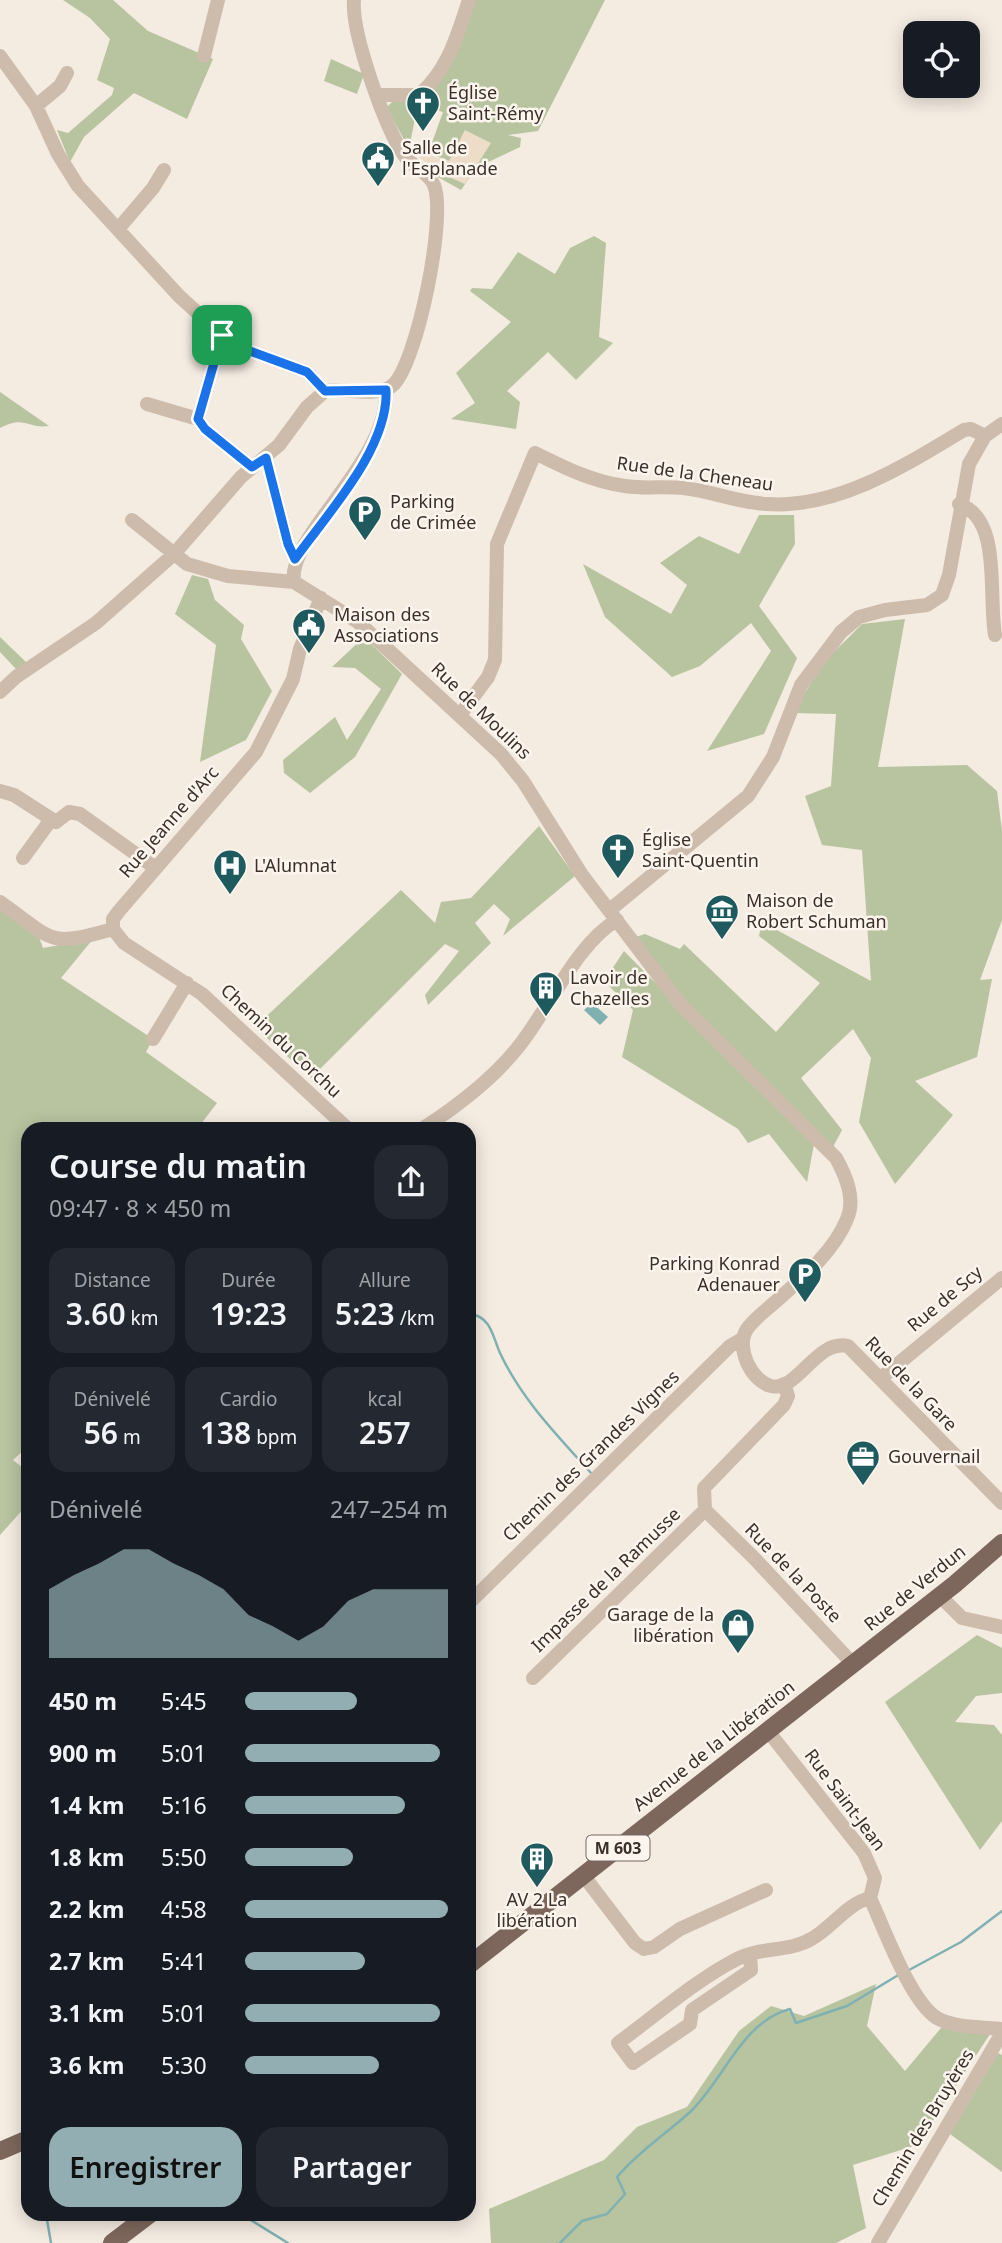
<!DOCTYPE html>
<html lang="fr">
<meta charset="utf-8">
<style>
:root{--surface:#171b24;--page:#242831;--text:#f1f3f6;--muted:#9ea1a6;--accent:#92aeb2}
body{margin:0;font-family:"Noto Sans",sans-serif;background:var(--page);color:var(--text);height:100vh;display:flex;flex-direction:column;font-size:26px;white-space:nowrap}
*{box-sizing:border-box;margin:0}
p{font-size:23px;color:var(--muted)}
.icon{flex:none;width:38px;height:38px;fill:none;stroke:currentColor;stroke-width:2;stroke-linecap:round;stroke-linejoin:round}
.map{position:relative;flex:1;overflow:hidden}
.details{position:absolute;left:21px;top:1122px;width:455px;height:1099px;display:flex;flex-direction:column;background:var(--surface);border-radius:21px;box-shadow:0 4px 18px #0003}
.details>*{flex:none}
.buttons{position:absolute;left:903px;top:21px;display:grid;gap:14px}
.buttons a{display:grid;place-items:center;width:77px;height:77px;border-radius:14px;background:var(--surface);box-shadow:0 4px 18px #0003;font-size:35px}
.pin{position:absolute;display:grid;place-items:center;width:60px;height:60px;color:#fff;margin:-30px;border-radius:14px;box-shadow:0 4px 10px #0006}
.round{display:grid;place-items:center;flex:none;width:74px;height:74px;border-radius:21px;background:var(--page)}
.summary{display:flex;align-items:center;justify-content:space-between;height:119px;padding:0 28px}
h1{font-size:32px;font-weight:600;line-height:52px}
.metrics{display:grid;grid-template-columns:repeat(3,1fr);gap:10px;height:119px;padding:7px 28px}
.metrics div{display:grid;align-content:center;border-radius:18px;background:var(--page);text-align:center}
.metrics b{font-size:30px;font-weight:600}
.metrics small{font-size:19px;font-weight:400}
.metrics p{font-size:19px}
.chart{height:196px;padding:14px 28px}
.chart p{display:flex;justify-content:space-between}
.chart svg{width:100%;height:126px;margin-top:7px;fill:var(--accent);opacity:.7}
.action{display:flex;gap:14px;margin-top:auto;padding:14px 28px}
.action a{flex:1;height:80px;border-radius:21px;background:var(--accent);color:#111;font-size:28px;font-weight:600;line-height:80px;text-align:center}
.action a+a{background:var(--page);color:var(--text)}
ul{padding:0 28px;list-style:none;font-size:23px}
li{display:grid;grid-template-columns:112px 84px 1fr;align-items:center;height:52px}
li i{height:18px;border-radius:9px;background:var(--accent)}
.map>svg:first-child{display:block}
</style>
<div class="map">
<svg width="1002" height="2243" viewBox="0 0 1002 2243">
<rect width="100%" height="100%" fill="#f4ebe1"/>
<path fill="#b8c4a0" d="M63,0H113L148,31L213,59L187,119L134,93L84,137L70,162L57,130L68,133L112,95L114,88L97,80L110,39L90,18Z
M473,0H605L538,131L508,135L521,138L520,147L476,168L461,190L436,176L437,172L460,175L452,162L425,152L430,148L443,112L435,110L434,113L417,108L409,149L387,108C395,94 412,98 426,101Z
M331,59L364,74L357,94L324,81Z
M594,236L606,243L599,337L613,343L576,380L548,352L507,391L520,402L516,429L451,419L475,403L456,373L511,322L470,291L472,288L492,289L518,252L555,274L570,248Z
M0,392L49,426C26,429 26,415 0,428Z
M759,515H794L795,544L759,606L797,658L764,734L707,751L771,651L751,623L700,666L672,677L605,617L583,564L671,614L687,585L660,563L699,536L739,554Z
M192,575L208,579L215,600L244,625L241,639L272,691L246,740L200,762L216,645L175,614Z
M905,619L878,767L967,765L997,791L1002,831V920L980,980L992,979L977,1057L915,1081L953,1115L895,1184L859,1122L871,1058L853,1029L801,1078L842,1130L833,1147L686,1002L636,937L645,934L680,949L684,944L776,1032L820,983L759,936L762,922L871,981L862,850L822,845L805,796L831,786L836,714L792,713L825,661L862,624Z
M0,637L27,663L17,670L0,652Z
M364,637L402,674L355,757L310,793L284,773L283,760L335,717L347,740L381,689L355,668L332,667Z
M539,826L575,876L503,936L510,919L494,904L475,923L491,943L428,1005L425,995L459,951L445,944L311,1078L255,1027L401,890L435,923L441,902L471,898Z
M0,902L35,926L43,948L93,939L61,978L153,1039L146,1052L217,1103L197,1129H28V1446L13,1460L28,1472V1504L0,1535Z
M624,951L814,1144L807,1182L769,1134L748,1143L738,1129L622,1057L633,1010L604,981Z
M977,1635L1002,1648V1693L976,1696L955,1722L994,1725L1002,1735V1821L980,1850L885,1702Z
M876,1984L867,2026L905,2071L946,2022L994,2028L917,2145L853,2165L866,2228L836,2243H491L489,2209L604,2160L637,2127L687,2107L739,2031L771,2006L804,2016Z
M998,2053L1002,2055V2172L950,2134Z"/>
<path fill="#ecdcc8" d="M465,130L491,143L465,184L437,172L409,149L449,161Z"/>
<path fill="#7fb0b2" d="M592,1003L608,1017L600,1025L584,1010Z"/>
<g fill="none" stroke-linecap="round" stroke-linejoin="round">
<path stroke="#7fb0b2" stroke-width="2.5" d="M469,1313C492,1318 492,1335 500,1353C522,1400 557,1435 591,1473
M909,1970L961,1942L1002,1911
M46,2214L51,2243
M241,2214L288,2243
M560,2243L582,2221L607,2214L625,2194L617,2177C639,2151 665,2135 690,2112C725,2079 741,2022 790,2009L796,2023L847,2006L900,1974"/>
<path stroke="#cdbbac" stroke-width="14" d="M0,56L36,106L58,154L78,186L179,296L222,335L247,350L307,372L325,391
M204,56L218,0
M378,95H419C448,70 457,36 469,0
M36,106L60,86L67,73
M119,228L153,188L164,170
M222,335L198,419L205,429L252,467
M325,391C343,388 379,398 393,385C417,363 447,217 434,185C428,171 412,167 404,155C385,128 351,32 354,0
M147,404L198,419
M266,458L288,544L295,559
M959,504C1002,519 988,592 995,635
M132,520L187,564L228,576L294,582
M294,582L358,622L501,754L523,781L582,875L681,1005L836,1158C846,1176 856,1199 847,1219C834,1252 800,1280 774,1303C765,1311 754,1319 747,1329C735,1347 751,1381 771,1386C798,1392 816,1339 848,1346L1002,1503
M294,582C286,537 390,461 386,390
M321,598L300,649L293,679L256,752L119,911L113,919V929L124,943L202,994L348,1129
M0,692L16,677L96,623L174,554L241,477L279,445L307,407L325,391
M460,715L488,677L495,660L497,544L535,453C563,467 593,482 625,486C644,489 664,486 683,488C712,491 739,503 767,504C837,509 906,465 964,430L971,429L985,436
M0,791L14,795L56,822L69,812L80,814L154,867
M23,858L50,821
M0,902C54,940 46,948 113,929
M611,909L748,796L773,757L801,685L841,632L859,617L885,610L927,605L942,595L949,575L969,464L985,436L1002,424
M153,1039L187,983
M422,1129C456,1107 494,1078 519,1046C548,1010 577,943 617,920
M881,1378L1002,1278
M705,1510L755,1559L853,1664
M705,1510L704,1488L784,1405L788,1396L784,1384
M940,1596L962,1618L1002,1627
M469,1603L730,1346L742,1339
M533,1678L705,1510
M768,1731L864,1853L875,1878L870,1898
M583,1875L635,1943L644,1949L654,1947L680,1929L766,1890
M870,1898C884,1928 910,2001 937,2018C954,2028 983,2027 1002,2029
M750,1955L751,1970L692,2010L690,2024L633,2063L618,2043C655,2016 696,1980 737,1959C762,1946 789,1953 813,1938C832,1927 848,1903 870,1898
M878,2243L1002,2033"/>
<path stroke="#7d675c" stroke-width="18" d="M469,1965L955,1584L1002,1543
M0,2151L28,2139
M112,2243L150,2214"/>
</g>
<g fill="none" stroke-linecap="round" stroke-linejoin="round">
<g stroke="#fff" stroke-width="14">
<path id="route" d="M222,335L247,350L307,372L325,391L386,390C389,448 327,514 295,559L288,544L266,458L252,467L205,429L198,419Z"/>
</g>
<use href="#route" stroke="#1a73e8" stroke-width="9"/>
</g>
<defs>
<g id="church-pin" transform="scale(1.75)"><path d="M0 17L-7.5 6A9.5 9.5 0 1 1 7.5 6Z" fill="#1f5a5e" stroke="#fbf5ee"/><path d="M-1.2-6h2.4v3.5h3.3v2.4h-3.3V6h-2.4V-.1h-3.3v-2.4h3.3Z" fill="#fff"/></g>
<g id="civic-pin" transform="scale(1.75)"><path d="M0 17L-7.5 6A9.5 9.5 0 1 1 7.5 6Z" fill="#1f5a5e" stroke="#fbf5ee"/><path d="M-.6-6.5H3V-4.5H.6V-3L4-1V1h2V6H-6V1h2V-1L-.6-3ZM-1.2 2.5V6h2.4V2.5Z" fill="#fff"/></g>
<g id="parking-pin" transform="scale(1.75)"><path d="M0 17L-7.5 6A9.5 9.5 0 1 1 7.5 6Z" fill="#1f5a5e" stroke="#fbf5ee"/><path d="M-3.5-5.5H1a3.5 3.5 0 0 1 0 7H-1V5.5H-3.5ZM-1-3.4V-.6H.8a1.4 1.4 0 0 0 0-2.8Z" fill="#fff"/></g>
<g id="hospital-pin" transform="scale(1.75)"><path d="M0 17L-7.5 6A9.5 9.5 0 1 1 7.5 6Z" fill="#1f5a5e" stroke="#fbf5ee"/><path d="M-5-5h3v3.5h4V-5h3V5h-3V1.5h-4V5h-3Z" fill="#fff"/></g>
<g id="museum-pin" transform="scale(1.75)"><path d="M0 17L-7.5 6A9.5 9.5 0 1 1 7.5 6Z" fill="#1f5a5e" stroke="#fbf5ee"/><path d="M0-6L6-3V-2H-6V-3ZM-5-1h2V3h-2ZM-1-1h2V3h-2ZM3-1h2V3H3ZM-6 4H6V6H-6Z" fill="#fff"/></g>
<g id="building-pin" transform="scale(1.75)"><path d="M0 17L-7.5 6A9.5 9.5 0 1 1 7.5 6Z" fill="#1f5a5e" stroke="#fbf5ee"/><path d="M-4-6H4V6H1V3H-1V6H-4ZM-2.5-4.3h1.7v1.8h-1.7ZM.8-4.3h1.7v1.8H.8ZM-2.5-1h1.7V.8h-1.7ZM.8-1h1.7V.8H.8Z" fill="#fff"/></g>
<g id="office-pin" transform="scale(1.75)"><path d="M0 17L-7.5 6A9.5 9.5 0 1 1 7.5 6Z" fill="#1f5a5e" stroke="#fbf5ee"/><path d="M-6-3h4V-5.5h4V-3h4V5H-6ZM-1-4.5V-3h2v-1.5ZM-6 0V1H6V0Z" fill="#fff"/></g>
<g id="shop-pin" transform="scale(1.75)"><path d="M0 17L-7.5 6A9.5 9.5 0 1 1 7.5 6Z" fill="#1f5a5e" stroke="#fbf5ee"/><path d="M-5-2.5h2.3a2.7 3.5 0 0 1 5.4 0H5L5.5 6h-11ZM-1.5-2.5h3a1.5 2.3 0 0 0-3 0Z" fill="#fff"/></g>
</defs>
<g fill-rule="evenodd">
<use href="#church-pin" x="423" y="103"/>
<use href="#civic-pin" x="378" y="158"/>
<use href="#parking-pin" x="365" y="512"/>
<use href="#civic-pin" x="309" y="625"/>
<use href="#church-pin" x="618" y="850"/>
<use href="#hospital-pin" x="230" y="866"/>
<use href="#museum-pin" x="722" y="911"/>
<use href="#building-pin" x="546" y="988"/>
<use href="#parking-pin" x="805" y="1274"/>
<use href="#office-pin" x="863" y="1457"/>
<use href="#shop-pin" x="738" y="1625"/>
<use href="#building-pin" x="537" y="1859"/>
</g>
<g text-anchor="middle" stroke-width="5" stroke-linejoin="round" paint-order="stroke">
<rect fill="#fbf5ee" stroke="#756b66" stroke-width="2" x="586.5" y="1835.5" width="63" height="25" rx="5"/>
<g font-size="16" font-weight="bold" fill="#3b302b">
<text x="618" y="1854">M 603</text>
</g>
<g font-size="18" fill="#3b302b" stroke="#fbf5ee" text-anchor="start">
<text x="448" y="99">Église<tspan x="448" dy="21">Saint-Rémy</tspan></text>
<text x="402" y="154">Salle de<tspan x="402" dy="21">l'Esplanade</tspan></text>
<text x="390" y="508">Parking<tspan x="390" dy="21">de Crimée</tspan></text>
<text x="334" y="621">Maison des<tspan x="334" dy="21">Associations</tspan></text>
<text x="642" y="846">Église<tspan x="642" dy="21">Saint-Quentin</tspan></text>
<text x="254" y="872">L'Alumnat</text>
<text x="746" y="907">Maison de<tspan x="746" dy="21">Robert Schuman</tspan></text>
<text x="570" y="984">Lavoir de<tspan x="570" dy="21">Chazelles</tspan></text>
<text x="780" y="1270" text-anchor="end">Parking Konrad<tspan x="780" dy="21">Adenauer</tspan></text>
<text x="888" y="1463">Gouvernail</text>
<text x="714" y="1621" text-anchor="end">Garage de la<tspan x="714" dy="21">libération</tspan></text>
<text x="537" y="1906" text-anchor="middle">AV 2 La<tspan x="537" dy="21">libération</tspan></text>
</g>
<g font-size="18" fill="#3b302b" stroke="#fbf5ee">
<text transform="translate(695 474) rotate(8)" y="6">Rue de la Cheneau</text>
<text transform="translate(481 711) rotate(44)" y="6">Rue de Moulins</text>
<text transform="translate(169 822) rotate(-49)" y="6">Rue Jeanne d'Arc</text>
<text transform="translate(281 1041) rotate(43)" y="6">Chemin du Corchu</text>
<text transform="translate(945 1299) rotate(-40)" y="6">Rue de Scy</text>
<text transform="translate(911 1384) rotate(46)" y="6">Rue de la Gare</text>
<text transform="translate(591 1456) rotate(-44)" y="6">Chemin des Grandes Vignes</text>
<text transform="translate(793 1573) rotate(46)" y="6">Rue de la Poste</text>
<text transform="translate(606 1580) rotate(-44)" y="6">Impasse de la Ramusse</text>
<text transform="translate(915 1588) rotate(-39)" y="6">Rue de Verdun</text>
<text transform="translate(714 1746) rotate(-38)" y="6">Avenue de la Libération</text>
<text transform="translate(845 1800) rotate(53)" y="6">Rue Saint-Jean</text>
<text transform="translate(923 2128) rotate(-59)" y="6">Chemin des Bruyères</text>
</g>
</g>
</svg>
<div class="buttons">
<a><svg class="icon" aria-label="locate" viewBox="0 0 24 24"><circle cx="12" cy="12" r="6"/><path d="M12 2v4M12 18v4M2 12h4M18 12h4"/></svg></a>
</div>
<div class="pin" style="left:222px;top:335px;background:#1e9e55"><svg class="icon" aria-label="arrive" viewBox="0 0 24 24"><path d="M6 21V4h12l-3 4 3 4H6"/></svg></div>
<section class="details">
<div class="summary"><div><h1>Course du matin</h1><p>09:47 · 8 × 450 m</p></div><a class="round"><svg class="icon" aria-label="share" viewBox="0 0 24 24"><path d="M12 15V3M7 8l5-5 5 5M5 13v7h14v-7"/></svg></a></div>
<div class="metrics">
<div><p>Distance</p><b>3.60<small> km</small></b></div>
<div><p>Durée</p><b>19:23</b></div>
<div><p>Allure</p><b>5:23<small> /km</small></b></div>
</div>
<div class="metrics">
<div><p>Dénivelé</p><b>56<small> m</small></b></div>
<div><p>Cardio</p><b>138<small> bpm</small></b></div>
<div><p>kcal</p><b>257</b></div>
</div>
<div class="chart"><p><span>Dénivelé</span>247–254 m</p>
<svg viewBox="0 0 160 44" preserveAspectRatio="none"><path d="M0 44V20L10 15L20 11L30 6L40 6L50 11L60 15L70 20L80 29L90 33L100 38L110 33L120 24L130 20L140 20L150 20L160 20V44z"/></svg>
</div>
<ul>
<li><b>450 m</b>5:45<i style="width:55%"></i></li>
<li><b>900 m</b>5:01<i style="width:96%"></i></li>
<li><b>1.4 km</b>5:16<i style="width:79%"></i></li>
<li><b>1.8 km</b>5:50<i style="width:53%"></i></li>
<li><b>2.2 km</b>4:58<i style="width:100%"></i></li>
<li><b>2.7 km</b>5:41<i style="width:59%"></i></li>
<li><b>3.1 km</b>5:01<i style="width:96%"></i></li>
<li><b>3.6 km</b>5:30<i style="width:66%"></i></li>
</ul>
<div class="action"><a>Enregistrer</a><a>Partager</a></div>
</section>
</div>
